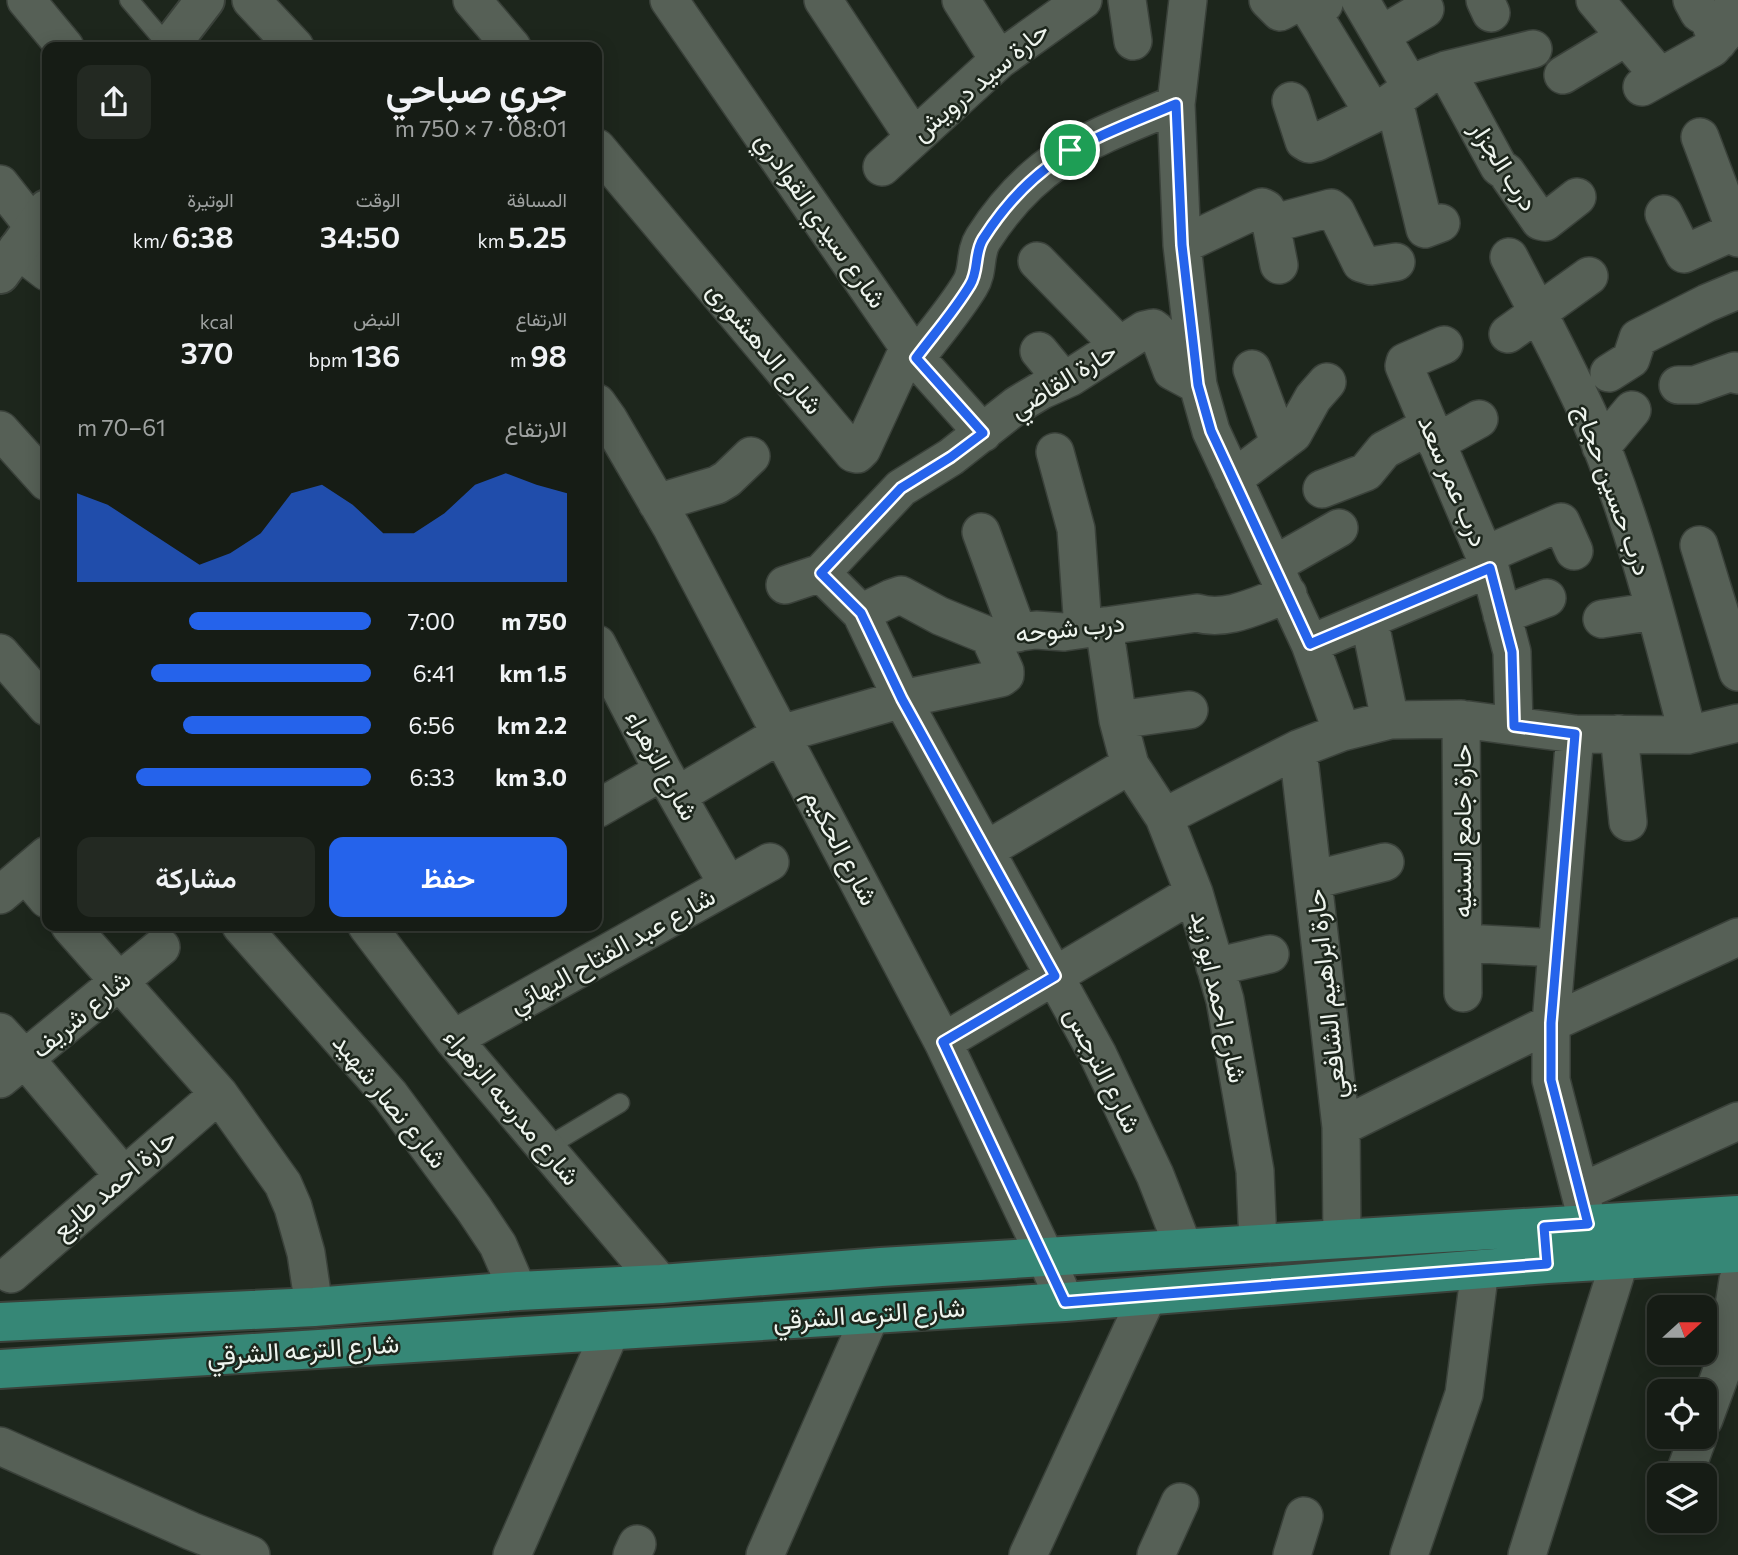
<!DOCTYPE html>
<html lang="ar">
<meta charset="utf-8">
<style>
:root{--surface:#161c15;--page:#232922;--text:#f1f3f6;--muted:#9ea1a0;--line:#353a34;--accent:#2563eb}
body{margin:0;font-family:Commissioner,Vazirmatn,sans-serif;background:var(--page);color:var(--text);direction:rtl;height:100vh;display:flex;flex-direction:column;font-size:26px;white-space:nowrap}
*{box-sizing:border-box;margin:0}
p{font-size:23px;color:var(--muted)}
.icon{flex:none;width:38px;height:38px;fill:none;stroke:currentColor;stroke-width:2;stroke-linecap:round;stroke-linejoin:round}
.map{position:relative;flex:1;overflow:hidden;direction:ltr}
.details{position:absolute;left:42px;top:42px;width:560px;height:889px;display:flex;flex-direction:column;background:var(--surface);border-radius:14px;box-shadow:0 4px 18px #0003,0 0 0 2px var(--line);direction:rtl}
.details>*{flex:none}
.needle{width:46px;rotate:69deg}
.buttons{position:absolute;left:1647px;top:1295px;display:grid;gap:14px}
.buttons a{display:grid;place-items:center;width:70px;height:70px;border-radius:14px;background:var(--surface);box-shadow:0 4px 18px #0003,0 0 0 2px var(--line);font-size:35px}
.pin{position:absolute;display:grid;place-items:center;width:60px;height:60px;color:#fff;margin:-30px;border:4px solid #fff;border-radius:50%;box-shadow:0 2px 7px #0007}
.round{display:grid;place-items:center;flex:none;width:74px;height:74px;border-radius:14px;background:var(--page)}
.summary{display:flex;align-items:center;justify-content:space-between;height:119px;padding:0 35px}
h1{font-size:38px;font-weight:600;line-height:52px}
.figures{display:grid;grid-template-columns:repeat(3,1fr);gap:10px;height:119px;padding:7px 35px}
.figures div{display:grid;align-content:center}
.figures b{font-size:30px;font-weight:600}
.figures small{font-size:19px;font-weight:400}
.figures p{font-size:19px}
.chart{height:196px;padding:14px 35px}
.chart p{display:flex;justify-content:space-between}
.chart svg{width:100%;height:126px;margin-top:7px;fill:var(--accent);opacity:.7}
.action{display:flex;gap:14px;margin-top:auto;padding:14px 35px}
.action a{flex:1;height:80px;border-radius:14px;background:var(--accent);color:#fff;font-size:28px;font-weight:600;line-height:80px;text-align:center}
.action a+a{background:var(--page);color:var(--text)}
ul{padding:0 35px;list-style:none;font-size:23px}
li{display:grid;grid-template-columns:112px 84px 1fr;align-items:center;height:52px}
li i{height:18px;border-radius:9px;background:var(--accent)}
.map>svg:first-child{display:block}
</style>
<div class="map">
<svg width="1738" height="1555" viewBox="0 0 1738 1555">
<rect width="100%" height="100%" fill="#1d261c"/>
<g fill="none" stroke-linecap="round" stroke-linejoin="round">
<g stroke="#3a413a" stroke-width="21">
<path id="service" d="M129,0L169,47
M545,1148L620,1103"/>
</g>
<g stroke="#3a413a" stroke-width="40">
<path id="minor" d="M26,0L65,47
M251,0L295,47
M472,0L512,47
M669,0L916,358L983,433
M823,0L913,136
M961,0L999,60
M1127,0L1133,41
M1188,0L1176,104L1182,245L1198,385L1211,431L1310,644L1342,732
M1268,0L1280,12L1302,0L1311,11L1324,4
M1360,0L1411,87
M1485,0L1491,13
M1595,0L1650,65
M1692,0L1699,13L1708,18L1718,42
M1311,11L1374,114
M1381,35L1425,9
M1446,70L1499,167L1506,172L1540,221L1545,222L1577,197
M1563,75L1626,37
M1642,87L1712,48L1726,32L1734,0
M1291,101L1304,141L1309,144L1317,142L1374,114L1427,77L1446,70L1533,49
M1394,101L1425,229L1441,223
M1700,137L1738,238
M597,148L853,453L857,454L862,449L909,347
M882,167L999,60L1083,0
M0,184L34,227
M1664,214L1684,254L1735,231
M1271,224L1279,265
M1182,245L1262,207L1266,209L1271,224L1331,208L1336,212L1361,263L1371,266L1396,262
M17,249L47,272
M1509,257C1536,309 1564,361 1588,414C1633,517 1660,627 1688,735
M1037,261L1119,345
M1508,334L1589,276
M1444,345L1405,362L1404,366L1490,568L1512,652L1514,726
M1039,351L1063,380
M916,358C934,334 955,310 970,285C979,271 974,253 983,239C1036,156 1090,140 1176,104
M1252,369L1280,444
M1609,373L1631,359L1638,338L1707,303L1738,290
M1678,385H1695L1735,371L1738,375
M597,403L609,420L672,528L943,1042L1046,1258L1065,1302
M0,430L47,482
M1436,443L1479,419
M1601,447L1632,410
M1055,452L1076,529L1083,629
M1233,479L1293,434L1313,398L1327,382
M1322,489L1366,472L1384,450L1429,426
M657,503L717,485L727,479L751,456
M981,532L1018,633
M1699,545L1738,672
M1485,555L1561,522L1574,551
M1274,565L1339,528
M821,573L861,613L902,699L1098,1055L1155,1175L1184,1249
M785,585L821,573L901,488L951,457L1017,405L1042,390L1071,377L1144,330L1153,328L1157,331L1172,371L1198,385
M861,613L892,598L901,595L940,616L989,636L1036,630L1064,632L1197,613C1228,622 1259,604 1288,594
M1502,615L1547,598
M1369,619L1390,720
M1602,619L1655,611
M1104,626L1118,720L1130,765L1164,817L1194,893L1225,1000L1255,1171L1258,1244
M597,644L663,771L728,885
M1310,644L1490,568
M0,653L47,707
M1461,719L1463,993
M1118,720L1189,710
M1575,734L1551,1023V1080L1588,1224
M1619,734L1628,822
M1298,749L1341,1127L1342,1239
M678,795L781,734L902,699L1001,678L1005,675V671L989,636
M597,809L663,771
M1164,817L1298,749L1342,732L1390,720L1461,719L1575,734L1688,735L1738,723
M986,850L1130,765
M26,874L47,899
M1313,880L1385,862
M0,895L47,855
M70,926L219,1094L283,1184L293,1207L306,1253L314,1307
M241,926L390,1095L474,1209L498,1245L518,1291
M367,926L453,1039L661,1284
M1463,943L1557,948
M1215,967L1270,954
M0,1032L26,1060L123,1175
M453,1039L770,862
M943,1042L1194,893
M0,1079L161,947
M1341,1127L1551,1023L1738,937
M1581,1192L1738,1121
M11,1274L219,1094
M1704,1419L1726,1359L1738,1280
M0,1446L191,1531L251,1555
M1684,1475L1698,1437
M512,1555L611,1330
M632,1555L637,1544
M765,1555L871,1314
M1028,1555L1148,1295
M1156,1555L1180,1502
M1292,1555L1304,1516
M1409,1555L1464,1394L1480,1269
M1527,1555L1620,1260"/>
</g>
<g stroke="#3a413a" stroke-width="42">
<path id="tertiary" d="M169,47L205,0
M0,274L47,209"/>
</g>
<g stroke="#3a413a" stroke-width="42">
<path id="primary" d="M0,1322L314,1307L518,1291L661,1284L881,1267L1738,1215
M0,1369L1065,1302L1547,1264L1738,1253"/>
</g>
<use href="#service" stroke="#566056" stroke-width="18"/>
<use href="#minor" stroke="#566056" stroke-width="37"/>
<use href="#tertiary" stroke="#566056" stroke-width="38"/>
<use href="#primary" stroke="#368776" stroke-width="38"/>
</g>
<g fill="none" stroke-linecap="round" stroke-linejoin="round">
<g stroke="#fff" stroke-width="14">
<path id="route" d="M1176,104L1182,245L1198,385L1211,431L1310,644L1490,568L1512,652L1514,726L1575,734L1551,1023V1080L1588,1224L1544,1227L1547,1264L1065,1302L943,1042L1055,976L902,699L861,613L821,573L901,488L951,457L983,433L916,358C934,334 955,310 970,285C979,271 974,253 983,239C1036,156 1090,140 1176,104Z"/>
</g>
<use href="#route" stroke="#2563eb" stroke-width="9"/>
</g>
<g text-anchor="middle" stroke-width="5" stroke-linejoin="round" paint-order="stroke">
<g font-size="26" fill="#eef4ee" stroke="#1d261c">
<text transform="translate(980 81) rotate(-40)" y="9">حارة سيد درويش</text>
<text transform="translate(1504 166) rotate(57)" y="9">درب الجزار</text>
<text transform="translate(821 220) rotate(55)" y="9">شارع سيدي القوادري</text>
<text transform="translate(765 348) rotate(50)" y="9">شارع الدهشورى</text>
<text transform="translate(1063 380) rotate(-32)" y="9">حارة القاضي</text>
<text transform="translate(1453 481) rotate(67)" y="9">درب عمر سعد</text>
<text transform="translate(1613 490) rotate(70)" y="9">درب حسين حجاج</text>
<text transform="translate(1070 628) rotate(-6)" y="9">درب شوحه</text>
<text transform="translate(662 765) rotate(61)" y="9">شارع الزهراء</text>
<text transform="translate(1462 831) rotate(-90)" y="9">حارة جامع السنيه</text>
<text transform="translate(841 847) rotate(62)" y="9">شارع الحكيم</text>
<text transform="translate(612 950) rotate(-29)" y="9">شارع عبد الفتاح البهائي</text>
<text transform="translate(1326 994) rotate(-96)" y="9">حارة ابراهيم الشافعي</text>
<text transform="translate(1219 997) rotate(77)" y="9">شارع احمد ابو زيد</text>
<text transform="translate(81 1014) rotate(-40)" y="9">شارع شريف</text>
<text transform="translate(1103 1070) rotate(63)" y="9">شارع النرجس</text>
<text transform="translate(390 1101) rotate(51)" y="9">شارع نصار شهيد</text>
<text transform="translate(512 1107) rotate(50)" y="9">شارع مدرسه الزهراء</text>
<text transform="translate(114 1184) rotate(-41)" y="9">حارة احمد طايع</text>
<text transform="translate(869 1314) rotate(-4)" y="9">شارع الترعه الشرقي</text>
<text transform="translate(303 1350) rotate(-4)" y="9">شارع الترعه الشرقي</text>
</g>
</g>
</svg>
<div class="buttons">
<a><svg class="needle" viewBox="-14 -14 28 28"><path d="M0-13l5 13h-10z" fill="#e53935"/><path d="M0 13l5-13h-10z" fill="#9ea1a0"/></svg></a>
<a><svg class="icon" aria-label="locate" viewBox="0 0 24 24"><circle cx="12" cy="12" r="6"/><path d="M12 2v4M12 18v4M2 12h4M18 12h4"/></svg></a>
<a><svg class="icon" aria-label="layers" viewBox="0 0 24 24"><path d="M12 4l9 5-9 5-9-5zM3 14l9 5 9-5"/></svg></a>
</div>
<div class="pin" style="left:1070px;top:150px;background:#1e9e55"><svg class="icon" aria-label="arrive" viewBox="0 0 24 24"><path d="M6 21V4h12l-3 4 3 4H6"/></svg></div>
<section class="details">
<div class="summary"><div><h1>جري صباحي</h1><p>08:01 · 7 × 750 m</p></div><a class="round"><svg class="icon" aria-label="share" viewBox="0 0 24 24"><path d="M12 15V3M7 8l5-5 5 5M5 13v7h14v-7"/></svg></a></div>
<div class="figures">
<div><p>المسافة</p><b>5.25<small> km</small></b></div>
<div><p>الوقت</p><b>34:50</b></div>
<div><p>الوتيرة</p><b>6:38<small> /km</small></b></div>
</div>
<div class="figures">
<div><p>الارتفاع</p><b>98<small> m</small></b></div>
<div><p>النبض</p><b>136<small> bpm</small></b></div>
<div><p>kcal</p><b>370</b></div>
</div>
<div class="chart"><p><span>الارتفاع</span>61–70 m</p>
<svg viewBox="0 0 160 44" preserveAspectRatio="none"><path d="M0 44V13L10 17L20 24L30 31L40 38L50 34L60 27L70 13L80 10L90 17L100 27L110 27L120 20L130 10L140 6L150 10L160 13V44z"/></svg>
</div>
<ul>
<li><b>750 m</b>7:00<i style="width:62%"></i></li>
<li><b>1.5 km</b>6:41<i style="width:75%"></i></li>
<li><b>2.2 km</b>6:56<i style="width:64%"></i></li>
<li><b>3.0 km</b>6:33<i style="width:80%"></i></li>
</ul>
<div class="action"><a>حفظ</a><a>مشاركة</a></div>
</section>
</div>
